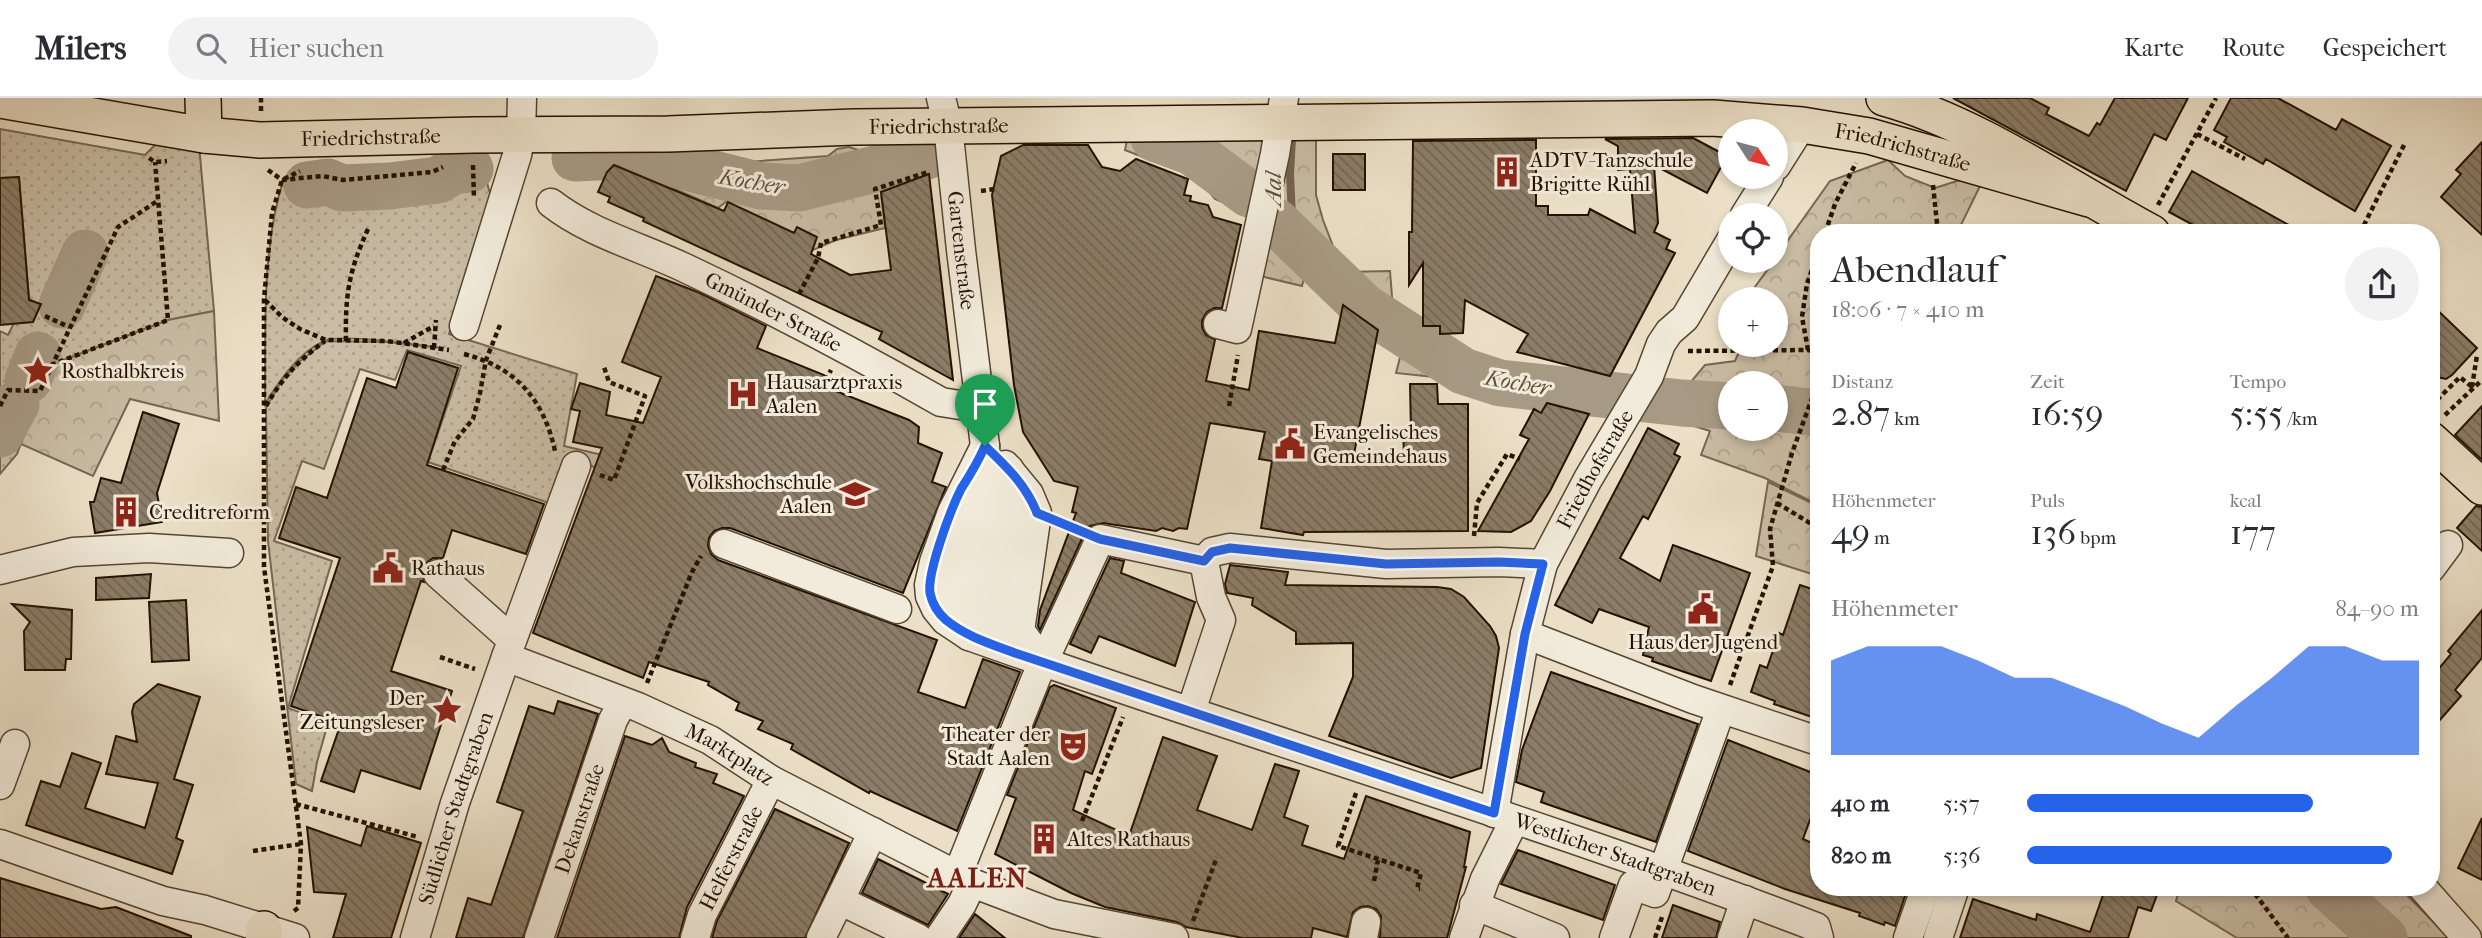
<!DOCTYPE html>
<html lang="de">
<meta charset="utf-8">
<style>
:root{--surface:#fff;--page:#f2f2f3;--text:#2b2b33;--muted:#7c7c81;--line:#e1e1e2;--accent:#2563eb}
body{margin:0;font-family:"IM FELL French Canon",serif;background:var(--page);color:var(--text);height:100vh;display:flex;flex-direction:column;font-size:26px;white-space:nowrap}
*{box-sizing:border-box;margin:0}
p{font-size:23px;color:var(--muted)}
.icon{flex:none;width:38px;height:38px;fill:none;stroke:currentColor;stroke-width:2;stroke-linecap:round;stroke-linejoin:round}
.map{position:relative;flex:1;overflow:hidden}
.panel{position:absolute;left:1810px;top:126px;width:630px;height:672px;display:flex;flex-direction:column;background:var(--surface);border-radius:28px;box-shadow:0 4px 10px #0003}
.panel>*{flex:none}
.needle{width:46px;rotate:126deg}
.buttons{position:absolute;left:1718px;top:21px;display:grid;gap:14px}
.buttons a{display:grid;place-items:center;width:70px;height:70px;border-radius:50%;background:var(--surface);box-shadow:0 4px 10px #0003;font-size:35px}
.pin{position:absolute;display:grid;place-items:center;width:60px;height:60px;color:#fff;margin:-72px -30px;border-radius:50% 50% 50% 0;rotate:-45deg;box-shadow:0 0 7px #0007}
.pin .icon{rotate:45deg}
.round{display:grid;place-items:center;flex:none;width:74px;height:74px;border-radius:37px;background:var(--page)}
.summary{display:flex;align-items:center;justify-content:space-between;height:119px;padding:0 21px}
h1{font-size:38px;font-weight:600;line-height:52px}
.metrics{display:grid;grid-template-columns:repeat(3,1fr);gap:10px;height:119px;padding:7px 21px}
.metrics div{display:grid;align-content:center}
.metrics b{font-size:35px;font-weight:600}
.metrics small{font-size:19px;font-weight:400}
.metrics p{font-size:19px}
.chart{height:196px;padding:14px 21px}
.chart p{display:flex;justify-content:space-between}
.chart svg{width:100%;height:126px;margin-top:7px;fill:var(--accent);opacity:.7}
ul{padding:0 21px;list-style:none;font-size:23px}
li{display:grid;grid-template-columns:112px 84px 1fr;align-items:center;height:52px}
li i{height:18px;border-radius:9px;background:var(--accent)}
header{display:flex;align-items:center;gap:42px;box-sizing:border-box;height:98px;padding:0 35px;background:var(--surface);border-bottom:2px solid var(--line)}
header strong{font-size:33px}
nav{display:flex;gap:38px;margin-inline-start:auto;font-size:24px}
.search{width:490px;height:63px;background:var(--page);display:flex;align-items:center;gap:18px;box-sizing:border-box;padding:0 24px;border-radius:38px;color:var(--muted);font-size:26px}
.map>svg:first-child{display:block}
</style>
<header>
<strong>Milers</strong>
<div class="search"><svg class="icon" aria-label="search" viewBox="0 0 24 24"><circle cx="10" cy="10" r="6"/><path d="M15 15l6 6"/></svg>Hier suchen</div>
<nav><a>Karte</a><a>Route</a><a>Gespeichert</a></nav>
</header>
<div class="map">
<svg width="2482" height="840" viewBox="0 0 2482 840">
<defs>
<pattern id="grass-dots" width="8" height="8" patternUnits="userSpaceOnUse" patternTransform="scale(1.75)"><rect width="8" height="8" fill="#c9bda5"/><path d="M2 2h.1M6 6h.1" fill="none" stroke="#aca18c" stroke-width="1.8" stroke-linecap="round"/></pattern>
<pattern id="forest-crowns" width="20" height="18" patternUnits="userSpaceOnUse" patternTransform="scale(1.75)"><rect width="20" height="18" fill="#c9bda5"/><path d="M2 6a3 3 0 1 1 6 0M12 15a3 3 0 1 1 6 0" fill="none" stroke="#aca18c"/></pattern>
<pattern id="building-back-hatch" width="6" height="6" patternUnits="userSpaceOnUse" patternTransform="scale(1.75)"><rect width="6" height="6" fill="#8b7d68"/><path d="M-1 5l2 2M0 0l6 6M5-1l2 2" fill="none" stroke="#716553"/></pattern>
</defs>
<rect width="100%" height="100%" fill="#ebe0c7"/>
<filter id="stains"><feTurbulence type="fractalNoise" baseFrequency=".00286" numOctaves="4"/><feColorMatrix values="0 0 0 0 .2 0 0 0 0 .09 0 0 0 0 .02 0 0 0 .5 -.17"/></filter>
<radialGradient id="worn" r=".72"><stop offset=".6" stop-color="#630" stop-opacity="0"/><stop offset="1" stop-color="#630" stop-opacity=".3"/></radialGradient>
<path fill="url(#grass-dots)" stroke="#766753" stroke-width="2" d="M0,31L145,57L168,34L198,36L214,213L168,222L51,267L17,356L0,376V233L8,237L14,225L41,207L29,201L19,79L0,80Z
M480,60L491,99L449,236L577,276L564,348L615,360L609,374L573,362L555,407L428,364L461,268L407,252L395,282L360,271L324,371L302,363L274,443L332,463L288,610L328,625L317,664L312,693L296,686L268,443L266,309L283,281L300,263L326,243L387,244L442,250C420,247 340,235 324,243C297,256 280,282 265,306C266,232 261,154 283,83L305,72Z"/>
<path fill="url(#forest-crowns)" stroke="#766753" stroke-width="2" fill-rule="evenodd" d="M1316,41V97L1323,122L1343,174L1390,173L1393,211L1455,255L1489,270L1581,282L1578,310L1544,302L1535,311L1434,279L1396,275L1403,248L1354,215L1307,169L1302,188L1260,178L1253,91L1240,78L1229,107L1215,101L1198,80L1125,52L1127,42Z
M849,49L862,53L888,52L926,60L929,76L881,94L885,130L836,142L813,152L790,142L727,103L718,110L668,88L669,84L658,79L650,56L706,67L828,58L837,51Z
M1888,62L1905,78L1935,90L1960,82L1980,88L1957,135H1818V407L1765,380L1701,357L1710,333L1681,324L1680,297L1705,267L1735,263L1742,247H1776V201H1746L1774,163H1776V159L1830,83ZM1731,285H1776V331H1731Z
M214,213L219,323L130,301L93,378L21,346L51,267L168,222Z
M1768,384L1818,408V478L1756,458Z
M2180,789H2399L2449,840H2237L2176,803Z"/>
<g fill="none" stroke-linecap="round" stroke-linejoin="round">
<path stroke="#736350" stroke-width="8" d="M1292,40L1290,76L1293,141"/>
<path stroke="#a79a84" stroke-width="47" d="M1154,40L1191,53L1249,96
M575,60L638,57L761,88L799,90L927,58
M307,87L328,84L342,90L390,88L438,82L453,73L470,71
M1275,123L1364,209L1463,273L1500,285L1682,305L1731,308
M62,207L85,155
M28,282L38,257
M1776,310L1818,315
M0,336L16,306
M2328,789L2384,840"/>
</g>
<path fill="url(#building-back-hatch)" stroke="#241101" stroke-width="2" d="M1953,0H2030L2049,10L2046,16L2089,38L2097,25L2100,27L2115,0H2188L2166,42L2154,36L2126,93Z
M2231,0H2278L2336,32L2342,21L2391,48L2355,113L2266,61L2263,66L2224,44L2227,39L2214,32Z
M1693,40L1727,58L1707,95L1654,67L1658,125L1654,134L1670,142L1666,151L1675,155L1610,278L1517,254L1528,236L1465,202L1463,235L1440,236V228H1423V165L1409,187V134H1412L1413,43L1536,42V108H1548V117H1588L1590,111L1635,135L1630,71L1618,72V48L1605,41Z
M2482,44V137L2441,99L2461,76L2456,72Z
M1023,47H1088L1102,69L1120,73L1136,61L1188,81L1184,97L1191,98L1190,103L1208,107L1213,119L1241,127L1222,210H1214L1207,214L1202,222V230L1206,237L1215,242L1206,283L1249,292L1259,233L1335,245L1343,207L1378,232L1354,356H1404L1403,334H1411L1410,286H1437L1438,306H1468V433L1304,434L1303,437L1261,430L1272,363L1259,361L1265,334L1210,325L1187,431L1179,430L1173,433L1162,430L1156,433L1103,425L1090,428L1085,434L1040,532L1038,528L1040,512L1076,415L1072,414L1078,389L1054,383L1023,334L1014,287L992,97L1001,58Z
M1333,56H1365V92H1333Z
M614,67L724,113L728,104L794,135L797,129L817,139L811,156L850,177L891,172L881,94L929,76L953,282L879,241L882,234L643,123L644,120L608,104L610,99L598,94L607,74Z
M2192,73L2303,135H2208L2169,114Z
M19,79L29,202L41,206L33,224L0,227V80Z
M656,178L700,195L766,228L757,250L824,277L826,279L823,288L909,322L919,329L918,345L942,355L932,384L946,389L903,495L730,430H722L714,433L709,440L708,448L711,456L718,462L937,542L918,594L965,610L983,561L1020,574L957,733L870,693L869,695L791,651L793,646L758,631L763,623L736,612L739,605L708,587L709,584L649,564L643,580L533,535L602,350L573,344L580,313L571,311L580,285L610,294L606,317L643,325L661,279L622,264Z
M2431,206L2477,250L2452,277L2446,281L2431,278Z
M408,254L458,270L427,367L544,406L526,456L452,432L443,460H433L425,466L422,473L424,484L421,483L391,573L452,593L420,691L361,672L354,694L321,683L341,625L291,608L340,460L279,440L296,389L327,400L367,280L396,290Z
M1547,305L1589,316L1550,393L1531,423L1511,434L1478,433L1529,341L1520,337L1526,326L1534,311L1541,315Z
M2482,308V362L2455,337Z
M143,314L179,326L157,395L162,424L95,435L90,404H94L101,380L121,385Z
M1648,330L1679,346L1674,356L1680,359L1648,421L1643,418L1620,460L1660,483L1673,447L1750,475L1711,583L1652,563L1653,560L1643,557L1649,529L1599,511L1592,525L1555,507Z
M2476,408L2482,409V453L2457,430Z
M1110,460L1124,463L1121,475L1195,504L1175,568L1099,538L1091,555L1070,546Z
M1230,467L1288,474L1285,487L1437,489L1451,491L1464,499L1490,528L1496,538L1499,550L1481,670L1451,680L1329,638L1353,579V545L1296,546V534L1252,507L1253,500L1227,495L1225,486Z
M151,476L149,500L96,502V480Z
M1800,487L1818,493V541L1811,561L1818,563V618L1813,616L1812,619L1774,606L1775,603L1751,594L1760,567L1767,570L1779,535L1783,537Z
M186,502L189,562L152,564L149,504Z
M12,506L72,512L71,561H66L65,572H25L24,533L30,524Z
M2482,512V560L2455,592L2461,598L2431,632V580L2451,556L2448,553Z
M1551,574L1698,626L1656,744L1541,704L1544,694L1516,684L1522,652Z
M158,586L200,599L174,681L193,687L176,740L183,743L172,776L26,727L41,683L60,689L72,655L101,665L85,710L145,730L158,685L106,676L116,638L137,644L132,614L134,606Z
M1054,587L1116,610L1092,676L1085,673L1073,712L1129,738L1163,639L1217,658L1197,712L1252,732L1275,666L1299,673L1284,719L1308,728L1302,747L1344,761L1366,698L1470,734L1464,769H1466L1447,840H1380L1381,818L1376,811L1368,808L1360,809L1353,814L1347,839L1313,830L1311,840H1243L1186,829L1177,824L1105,809L1071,795L995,756L1016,700L1007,697L1050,589Z
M558,603L598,616L523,840H456L468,800L491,807L523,713L497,704L529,608L554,616Z
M625,638L652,647L662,640L669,654L696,665L695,669L717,676L713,685L744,698L687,809L679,840H557Z
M1728,642L1818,677V700L1803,741L1818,748V789H1908L1895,828L1885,824L1884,827L1859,818L1860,815L1785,791L1688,753Z
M775,711L849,745L805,840H712L717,823Z
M2482,720V782L2458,770Z
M367,728L421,745L391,840H333L346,796L314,794L307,729L361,748Z
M1518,752L1615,787L1603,822L1501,786Z
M878,761L948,796L928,827L862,795Z
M0,780L101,811L116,809L191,838V840H0Z
M2092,789H2160L2151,813L2138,809L2128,840H1960L1973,801L2036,822L2037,816L2090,834L2103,797L2091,793Z
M1673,807L1720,824L1716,840H1662Z
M975,816L1005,840H959Z"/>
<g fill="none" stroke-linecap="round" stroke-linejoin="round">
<g stroke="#564532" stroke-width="31">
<g id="minor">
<path id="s1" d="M941,0L948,28L961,152L985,348L988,406L979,493L984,515L995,536L1013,553"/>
<path d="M1776,68L1802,27"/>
<path id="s2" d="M551,105C589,135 641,149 685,170C772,211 857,256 941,304L960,307L979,304"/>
<path d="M1745,117L1769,79"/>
<path d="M1218,226L1237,231L1275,56L1284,0"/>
<path d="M464,228L517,57L521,36L522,0"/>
<path id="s3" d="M985,348L952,414L934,464L929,487L930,498L936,511L945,522L969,538C1250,638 1537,722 1816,829L1819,840"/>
<path d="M1005,367L1029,396L1037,415L1020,533"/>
<path id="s4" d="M576,368L506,559L638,609L710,642L771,682L972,785L1054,816L1174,840"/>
<path d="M1009,371L1010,414L1002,488C1004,516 1025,539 1041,560"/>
<path d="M724,446L897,511"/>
<path d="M1204,463L1212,454L1230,450L1386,466L1499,464L1543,466"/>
<path d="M2431,470L2448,447"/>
<path d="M0,472L73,454L149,450L229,455"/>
<path d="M438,476L511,541"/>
<path d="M1525,536L1693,601L1818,643"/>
<path d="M969,538L956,512L954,496L971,401"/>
<path d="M1191,613L1221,522L1211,499L1204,463"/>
<path d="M0,687L15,646"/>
<path id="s5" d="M1494,715L1525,536L1543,466L1588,381L1649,278L1661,246L1669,234L1685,220L1731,142"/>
<path d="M0,746L163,803L205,812L295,840"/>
<path d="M957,778L1036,580L1100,441L1204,463"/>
<path d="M2422,789L2467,840"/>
<path d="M841,803L918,840"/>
<path d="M1474,807L1555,840"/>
<path id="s6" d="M415,840L455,705L506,559"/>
<path id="s7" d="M539,840L613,622L623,604"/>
<path id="s8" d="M695,840L702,817L771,682"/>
<path d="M821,840L873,734"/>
<path d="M939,840L962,806L972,785"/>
<path d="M1363,840L1366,824"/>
<path d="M1464,840L1485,781L1514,723"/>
<path d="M1614,840L1633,787L1655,795L1721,611"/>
<path d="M1732,840L1745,802"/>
<path d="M1908,840L1926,789"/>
<path d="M1938,840L1955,789"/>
</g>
</g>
<g stroke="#241101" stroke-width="38">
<g id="major">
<path d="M203,0L204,37"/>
<path d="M1884,0C1978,26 2066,89 2152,135"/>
<path id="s9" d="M0,2L204,37L260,42L474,37L668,36L854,29L1713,20L1802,27L1869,38L2089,101"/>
<path d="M2431,342L2482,389"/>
<path d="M264,840V831"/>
</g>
</g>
<path stroke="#241101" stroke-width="4.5" stroke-dasharray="5 3.5" stroke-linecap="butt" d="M261,13V0
M2197,36L2245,61
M149,60L155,64L167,63
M473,67L474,100
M268,72L282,82L322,78L343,82L432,74L443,69
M1933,87L1938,135
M981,93L994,91
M2158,107L2216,0
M1825,135L1835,106L1856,65
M2360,135L2405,45
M799,196L818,160L821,145L881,127L875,91L928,74
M265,202L282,219L300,231L326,242L387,243L449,252
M45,218L69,229
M346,243C345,196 349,173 368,131
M404,245L434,228
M434,250L436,222
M1808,252L1802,219L1807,186L1818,154
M1688,253L1808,252L1818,254
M464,256C516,269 544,302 555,353
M51,267L168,222L155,64
M2472,289L2477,257
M822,290L831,272
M0,308L8,292L40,293L118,129L159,102
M266,308C283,279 298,263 325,243
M1229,308L1238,257
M2431,308L2460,279L2472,289
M2445,317L2482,282
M443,372L455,343L473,321L480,295L486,262L500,227
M600,377L614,382L645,298L609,284L604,269
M1777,405L1818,430
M1474,438L1477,405L1507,356L1520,361
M440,559L475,571
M647,585L692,474L701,458
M1730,587L1773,468L1770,431L1792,355L1818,284
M1356,695L1338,748L1421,775L1417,791H1420
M296,706L418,739
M1082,723L1123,619
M253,753L301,746
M1374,783L1378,762
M2250,789L2288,840
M2390,789L2397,797
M294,813L298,810L301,746L264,469V201L272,115L282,82L300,73
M1193,823L1217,759
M1655,840L1662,819"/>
<use href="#minor" stroke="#f2ebdb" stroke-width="28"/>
<use href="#major" stroke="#ebe0c7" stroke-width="35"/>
</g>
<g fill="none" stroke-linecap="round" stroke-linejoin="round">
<g stroke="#fff" stroke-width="14">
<path id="route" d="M985,348C1007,369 1026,387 1037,415L1100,441L1204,463L1212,454L1230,450L1386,466L1499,464L1543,466L1525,536L1494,715L1015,555C991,546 967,539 946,522C938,515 932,505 930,495C927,474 951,411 961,391C970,377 978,364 985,348Z"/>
</g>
<use href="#route" stroke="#2563eb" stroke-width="9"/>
</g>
<defs>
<g id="building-bare" transform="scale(2.415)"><path d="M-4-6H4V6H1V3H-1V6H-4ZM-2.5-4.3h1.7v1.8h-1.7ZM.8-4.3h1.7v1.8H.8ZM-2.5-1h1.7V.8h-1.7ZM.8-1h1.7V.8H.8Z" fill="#8f2418" stroke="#f2ebdb" stroke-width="2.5" paint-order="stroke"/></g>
<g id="sight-bare" transform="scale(2.415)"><path d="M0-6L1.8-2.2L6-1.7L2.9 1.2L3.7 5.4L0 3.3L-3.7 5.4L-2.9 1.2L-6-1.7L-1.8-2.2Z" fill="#8f2418" stroke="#f2ebdb" stroke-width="2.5" paint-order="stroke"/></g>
<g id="hospital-bare" transform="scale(2.415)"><path d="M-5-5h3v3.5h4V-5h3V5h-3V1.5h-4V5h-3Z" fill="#8f2418" stroke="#f2ebdb" stroke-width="2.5" paint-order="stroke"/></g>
<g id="civic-bare" transform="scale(2.415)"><path d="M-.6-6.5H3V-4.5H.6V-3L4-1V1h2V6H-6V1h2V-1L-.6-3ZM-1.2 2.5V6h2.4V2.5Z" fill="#8f2418" stroke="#f2ebdb" stroke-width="2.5" paint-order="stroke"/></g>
<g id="university-bare" transform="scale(2.415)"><path d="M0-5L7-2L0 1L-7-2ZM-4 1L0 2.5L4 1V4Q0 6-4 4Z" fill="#8f2418" stroke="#f2ebdb" stroke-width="2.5" paint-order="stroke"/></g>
<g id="theatre-bare" transform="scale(2.415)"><path d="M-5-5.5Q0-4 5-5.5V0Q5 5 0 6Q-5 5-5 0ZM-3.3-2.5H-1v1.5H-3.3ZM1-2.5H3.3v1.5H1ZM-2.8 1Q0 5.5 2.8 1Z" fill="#8f2418" stroke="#f2ebdb" stroke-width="2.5" paint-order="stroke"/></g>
</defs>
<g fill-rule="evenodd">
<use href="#building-bare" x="1507" y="74"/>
<use href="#sight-bare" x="38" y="273"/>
<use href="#hospital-bare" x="743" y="296"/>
<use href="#civic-bare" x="1290" y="346"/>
<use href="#university-bare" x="855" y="396"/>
<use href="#building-bare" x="126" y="414"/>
<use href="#civic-bare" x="388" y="470"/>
<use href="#civic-bare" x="1703" y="511"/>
<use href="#sight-bare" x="447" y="612"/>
<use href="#theatre-bare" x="1073" y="648"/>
<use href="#building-bare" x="1044" y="741"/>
</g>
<g text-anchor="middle" stroke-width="6" stroke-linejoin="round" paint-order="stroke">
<g font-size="21" fill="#241101" stroke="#f2ebdb">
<text dy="7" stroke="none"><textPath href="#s9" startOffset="942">Friedrichstraße</textPath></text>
<text dy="7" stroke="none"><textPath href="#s9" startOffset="374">Friedrichstraße</textPath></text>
<text dy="7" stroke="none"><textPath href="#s9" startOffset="1909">Friedrichstraße</textPath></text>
<text dy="7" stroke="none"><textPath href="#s1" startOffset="154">Gartenstraße</textPath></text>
<text dy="7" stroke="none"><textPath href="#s2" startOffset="248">Gmünder Straße</textPath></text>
<text dy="7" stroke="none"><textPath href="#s5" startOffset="362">Friedhofstraße</textPath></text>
<text dy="7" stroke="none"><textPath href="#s4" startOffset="448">Marktplatz</textPath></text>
<text dy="7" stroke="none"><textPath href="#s6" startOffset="136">Südlicher Stadtgraben</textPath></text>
<text dy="7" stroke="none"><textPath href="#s7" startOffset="126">Dekanstraße</textPath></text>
<text dy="7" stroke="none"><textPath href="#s3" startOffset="901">Westlicher Stadtgraben</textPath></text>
<text dy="7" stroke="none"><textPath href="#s8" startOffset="88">Helferstraße</textPath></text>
</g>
<g font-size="21" fill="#241101" stroke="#f2ebdb" text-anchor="start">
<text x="1530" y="69">ADTV-Tanzschule<tspan x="1530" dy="24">Brigitte Rühl</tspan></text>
<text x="61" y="280">Rosthalbkreis</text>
<text x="766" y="291">Hausarztpraxis<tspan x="766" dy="24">Aalen</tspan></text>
<text x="1313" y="341">Evangelisches<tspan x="1313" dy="24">Gemeindehaus</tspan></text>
<text x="832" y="391" text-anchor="end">Volkshochschule<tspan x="832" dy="24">Aalen</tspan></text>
<text x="149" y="421">Creditreform</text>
<text x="411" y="477">Rathaus</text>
<text x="1703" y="551" text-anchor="middle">Haus der Jugend</text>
<text x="424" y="607" text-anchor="end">Der<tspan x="424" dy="24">Zeitungsleser</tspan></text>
<text x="1050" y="643" text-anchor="end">Theater der<tspan x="1050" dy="24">Stadt Aalen</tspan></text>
<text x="1067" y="748">Altes Rathaus</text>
</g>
<g font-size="23" font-style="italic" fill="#5f4f3c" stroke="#f2ebdb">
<text transform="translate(752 83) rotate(10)" y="8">Kocher</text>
<text transform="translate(1273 91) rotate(-90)" y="8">Aal</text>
<text transform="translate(1518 284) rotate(10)" y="8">Kocher</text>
</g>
<g font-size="28" font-weight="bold" letter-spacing="2" fill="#7a1f14" stroke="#f2ebdb">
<text x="978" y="789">AALEN</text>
</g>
</g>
<rect width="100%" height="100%" filter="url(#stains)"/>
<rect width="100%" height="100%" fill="url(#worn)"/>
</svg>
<div class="buttons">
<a><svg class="needle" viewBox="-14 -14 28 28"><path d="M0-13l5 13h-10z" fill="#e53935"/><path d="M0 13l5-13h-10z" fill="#7c7c81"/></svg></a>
<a><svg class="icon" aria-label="locate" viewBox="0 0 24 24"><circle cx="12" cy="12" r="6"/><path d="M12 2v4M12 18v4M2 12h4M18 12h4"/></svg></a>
<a>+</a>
<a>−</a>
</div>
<div class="pin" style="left:985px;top:348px;background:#1e9e55"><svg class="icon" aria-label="arrive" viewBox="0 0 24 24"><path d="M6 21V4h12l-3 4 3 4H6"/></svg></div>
<section class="panel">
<div class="summary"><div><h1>Abendlauf</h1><p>18:06 · 7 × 410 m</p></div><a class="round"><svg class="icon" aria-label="share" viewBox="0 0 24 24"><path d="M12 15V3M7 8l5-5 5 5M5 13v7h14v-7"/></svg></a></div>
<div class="metrics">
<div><p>Distanz</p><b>2.87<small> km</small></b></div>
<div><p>Zeit</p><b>16:59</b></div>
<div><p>Tempo</p><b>5:55<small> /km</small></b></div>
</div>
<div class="metrics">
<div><p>Höhenmeter</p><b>49<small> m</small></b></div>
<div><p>Puls</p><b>136<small> bpm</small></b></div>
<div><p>kcal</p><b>177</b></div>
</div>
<div class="chart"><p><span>Höhenmeter</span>84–90 m</p>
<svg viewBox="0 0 160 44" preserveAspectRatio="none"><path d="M0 44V11L10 6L20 6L30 6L40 11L50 17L60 17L70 22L80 27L90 33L100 38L110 27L120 17L130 6L140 6L150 11L160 11V44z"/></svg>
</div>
<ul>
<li><b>410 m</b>5:57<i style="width:73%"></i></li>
<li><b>820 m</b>5:36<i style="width:93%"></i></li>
</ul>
</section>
</div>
